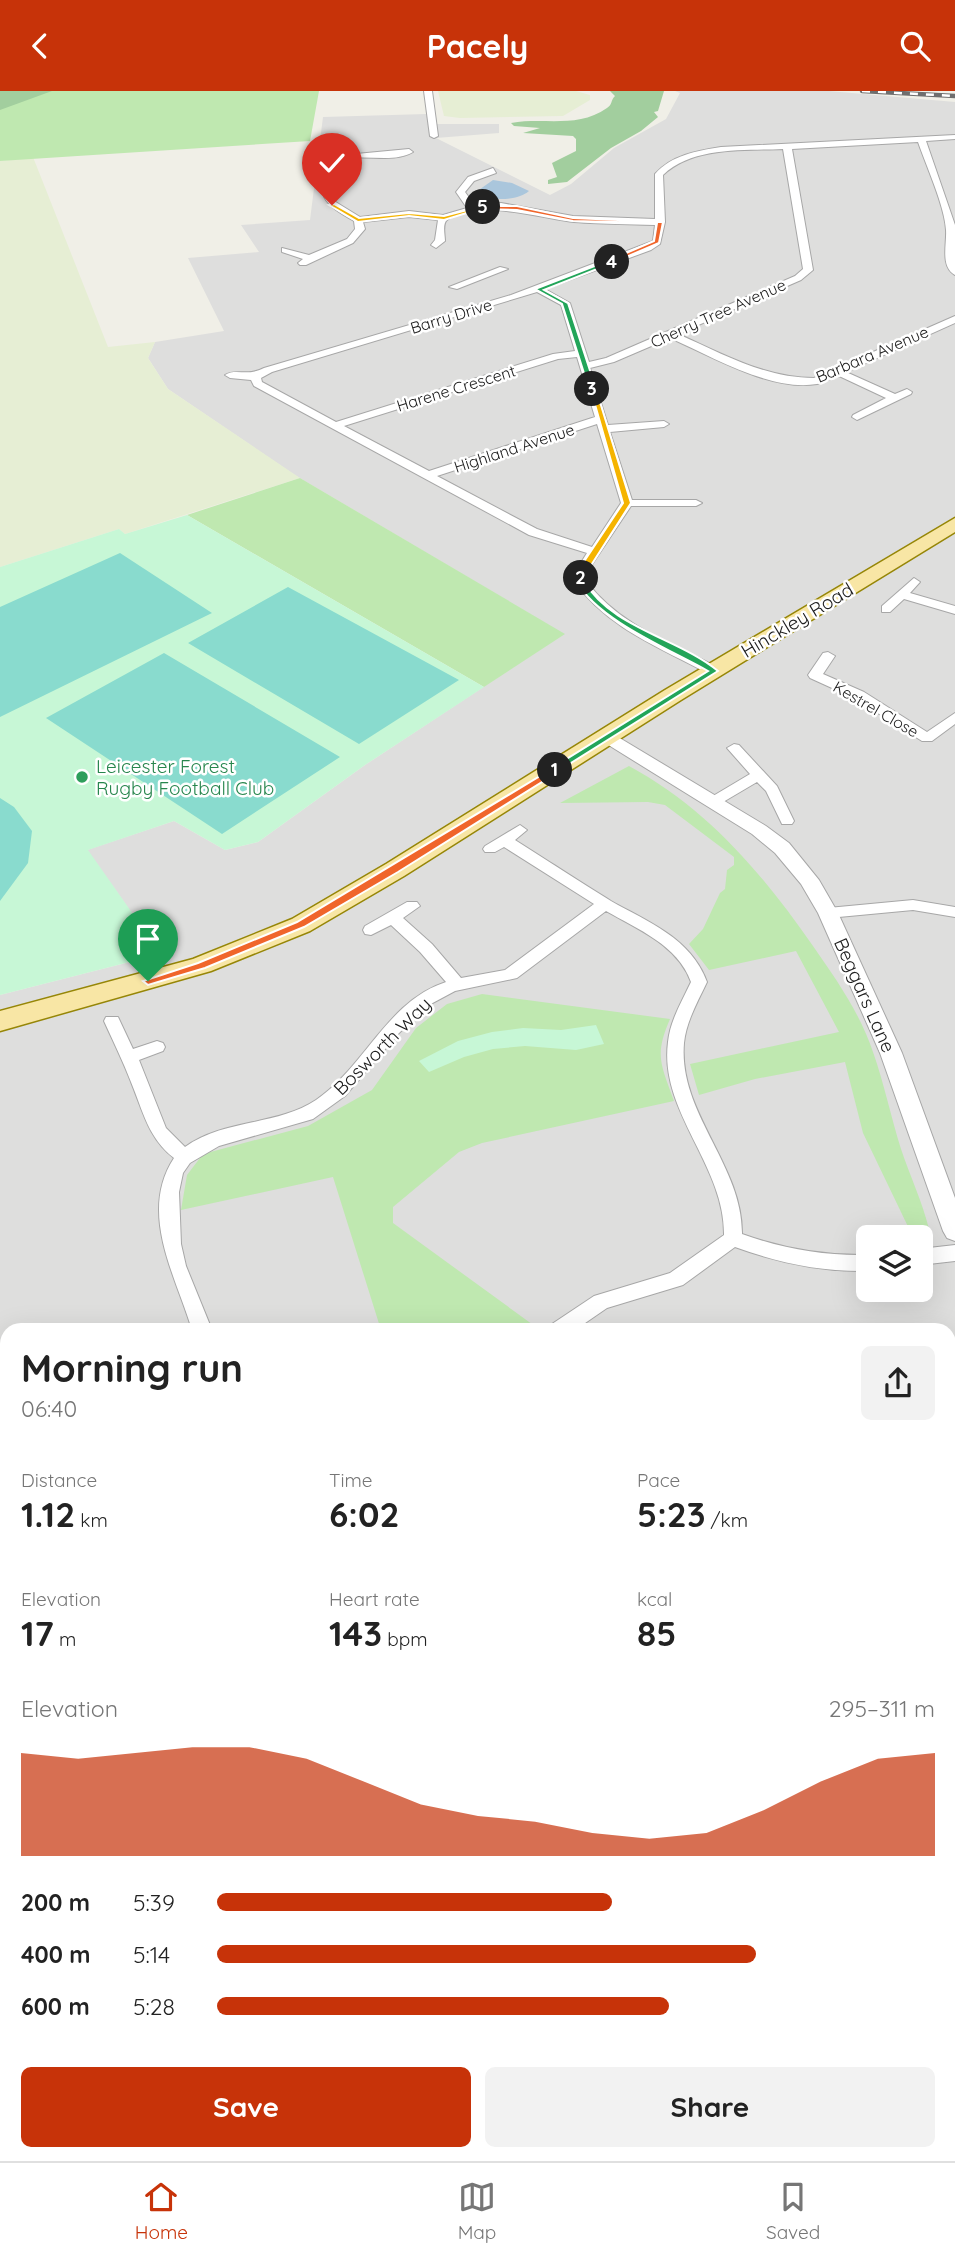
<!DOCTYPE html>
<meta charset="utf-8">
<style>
:root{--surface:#fff;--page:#f2f2f2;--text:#222;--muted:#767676;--line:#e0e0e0;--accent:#c73309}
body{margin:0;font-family:Quicksand,sans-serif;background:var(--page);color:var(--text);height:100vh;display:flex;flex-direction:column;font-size:26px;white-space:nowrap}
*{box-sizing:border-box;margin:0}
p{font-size:23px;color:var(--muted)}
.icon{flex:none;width:38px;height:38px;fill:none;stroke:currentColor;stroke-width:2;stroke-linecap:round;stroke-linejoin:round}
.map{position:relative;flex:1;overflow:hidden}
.sheet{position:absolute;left:0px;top:1232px;width:956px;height:838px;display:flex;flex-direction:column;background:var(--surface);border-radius:21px 21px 0 0;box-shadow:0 7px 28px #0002}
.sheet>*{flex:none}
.controls{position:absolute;left:856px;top:1134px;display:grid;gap:14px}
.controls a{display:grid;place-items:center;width:77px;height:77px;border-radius:10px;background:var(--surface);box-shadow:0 7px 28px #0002;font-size:35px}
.pin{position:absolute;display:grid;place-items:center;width:60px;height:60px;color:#fff;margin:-72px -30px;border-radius:50% 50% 50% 0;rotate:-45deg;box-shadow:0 0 7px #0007}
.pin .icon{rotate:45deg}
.km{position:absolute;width:35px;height:35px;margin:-18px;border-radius:50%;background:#222;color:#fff;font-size:19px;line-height:35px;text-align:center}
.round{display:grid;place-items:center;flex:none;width:74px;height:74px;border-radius:10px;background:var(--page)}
.head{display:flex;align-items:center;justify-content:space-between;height:119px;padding:0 21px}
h1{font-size:38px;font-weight:700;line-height:52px}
.metrics{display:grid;grid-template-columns:repeat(3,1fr);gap:10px;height:119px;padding:7px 21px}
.metrics div{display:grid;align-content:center}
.metrics b{font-size:35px;font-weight:700}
.metrics small{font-size:19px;font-weight:400}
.metrics p{font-size:19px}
.chart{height:196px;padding:14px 21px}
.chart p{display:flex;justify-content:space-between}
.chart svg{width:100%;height:126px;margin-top:7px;fill:var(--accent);opacity:.7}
.cta{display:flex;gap:14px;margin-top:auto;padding:14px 21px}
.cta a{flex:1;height:80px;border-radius:10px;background:var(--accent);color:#fff;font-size:28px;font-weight:700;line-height:80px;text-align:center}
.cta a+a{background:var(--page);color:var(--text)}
ul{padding:0 21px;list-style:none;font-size:23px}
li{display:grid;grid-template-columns:112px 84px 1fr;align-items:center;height:52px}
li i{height:18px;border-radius:9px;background:var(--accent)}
header{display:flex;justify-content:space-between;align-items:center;height:91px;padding:0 21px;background:var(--accent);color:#fff;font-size:32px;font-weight:700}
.dock{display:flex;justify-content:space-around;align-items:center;height:98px;border-top:2px solid var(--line);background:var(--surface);font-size:19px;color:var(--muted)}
.dock a{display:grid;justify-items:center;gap:4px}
.dock .on{color:var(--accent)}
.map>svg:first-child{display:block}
</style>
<header><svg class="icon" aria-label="back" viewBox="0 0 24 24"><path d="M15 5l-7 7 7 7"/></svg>Pacely<svg class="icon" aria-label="search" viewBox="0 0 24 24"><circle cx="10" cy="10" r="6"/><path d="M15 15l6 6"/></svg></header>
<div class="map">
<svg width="955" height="2070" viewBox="0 0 955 2070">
<rect width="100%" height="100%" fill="#f0efe7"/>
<path fill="#dededd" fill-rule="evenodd" d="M675,0H829L955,11V1783L949,1788L948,1239H7V1353L0,1330V904L161,863L87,759L174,730L225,759L258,751L365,674L564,543L293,383L168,298L148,267L155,251L224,240L188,167L259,161L241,134L310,129L323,26L426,23L430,33H499V42L436,47L550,104L571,93L614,57L666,28L680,2ZM868,1146H920V1199H868Z
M7,1441V1589L0,1583V1446Z"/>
<path fill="#e6eed4" d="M438,0H576L590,4V9L563,25L460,27L444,25Z
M33,66L108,256L155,251L148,267L168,298L300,387L125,443L119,438L0,476V70Z
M0,1583L7,1589V2063H215L217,2070H0Z"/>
<path fill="#bfe8b0" d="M0,0H319L310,50L0,70Z
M300,387L565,543L484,596L187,424Z
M629,675C708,718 762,782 813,855C836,888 860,922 873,961C884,992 891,1026 901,1058C910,1085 922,1110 929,1138L920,1146H913L863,1042L845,971L755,988L699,1004L690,973L839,941L796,860L709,879L689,853L703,838L720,802L725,798L727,779L734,774V766L665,714L648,711L560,712Z
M482,903L670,928C654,965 661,973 674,1010L482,1052L459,1061L393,1116V1132L536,1236L533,1239H381L333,1086L181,1119L187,1084L203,1063L308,1035L372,999L416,937L447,913Z
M955,1878V2070H733L741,2063H948V1884Z"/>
<path fill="#a2ce9e" d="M0,0H52L0,19Z
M610,0H664L658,20L654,21L658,26L641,40L611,57L567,91L548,93V89L557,86L552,72L576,60V48L573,45L523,42L540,37L514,35L511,32C544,26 577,38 607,17C613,13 610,10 615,5Z"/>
<path fill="#c7f7d6" d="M187,424L484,596L365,674L258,751L225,759L174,730L88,759L161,863L0,904V476L119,438L125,443Z
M596,934L604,953L576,959L525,955L493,958L464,966L429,981L419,970L458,950L492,941L523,937L561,939Z"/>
<path fill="#89dbce" d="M120,462L212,522L0,626V516Z
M288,496L459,589L359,653L188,552Z
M164,562L340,666L222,743L46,627Z
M0,707L14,716L32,740L28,772L0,810Z"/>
<path fill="#aac6dc" d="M493,89L512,92L529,100C518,110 487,111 476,101Z"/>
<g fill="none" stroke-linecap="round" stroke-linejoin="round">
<g stroke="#a7a7a7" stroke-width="2">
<path id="minor" d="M424,0H432L438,45L434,47L430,45Z
M955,44V48L926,50L955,134V184C940,176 947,153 946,139C945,116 926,74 918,51L792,58L813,179L801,189L678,243C723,263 765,287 814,287L955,225V232L846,281L895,303L907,298L912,301L911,303L857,329L852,326L853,324L886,307L837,284C831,287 824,292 817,293C771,301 711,265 670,247L614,271L590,277L608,334L664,330L669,333L664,336L610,341L632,409H696L702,412L696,415H631L589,478L587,491C619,534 673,553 719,577V583H709C661,557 607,537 575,491L577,478L587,462L529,444L254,295L251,289L230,287L225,284C236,277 247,286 264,277L511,204L653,150L655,134C628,133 601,133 574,131C544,128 472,106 447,129C442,133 445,144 445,150L436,157L431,154L435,149L438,129L409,126L363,131L365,138L353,152L306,174H300L298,172L303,168L282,161V157L309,164L347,148L355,138L354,130C324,113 313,104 329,68L335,65L409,58L413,61C391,74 360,60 336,71L331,93L334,110L360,126L409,120L443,124L467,117L456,101L468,86L493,77L496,82L474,90L465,101L476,116L501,112L573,125L655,128V83C672,64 696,60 721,56ZM783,58L803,178L795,185L606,267L589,271L570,212L545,198L651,159L660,153L665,131L663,84C694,55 744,60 783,58ZM537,201L561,214L575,260L553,263L336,331L262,291L261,287L272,281ZM577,266L595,326L429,380L344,335L558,268ZM597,333L621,412L592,456L537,438L437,385Z
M500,176L508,178L457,198L449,196Z
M914,487L920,491L910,502L955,515V523L904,508L890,521H882V515Z
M828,561L835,565L823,583L864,601L927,641L955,622V633L932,650H922L854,607L810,587L808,584L823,562Z
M734,653L739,654L777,695L794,730L792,733H782L766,700L757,691L718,714H708L706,711L708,708L750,683L727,657Z
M520,734L527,739L515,749C547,769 578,790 611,810C648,831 691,847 707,891C698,910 686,931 684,952C678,1022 743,1074 742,1143C784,1158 823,1165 868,1164V1180C821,1181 779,1172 735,1156L683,1194L607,1217L575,1239H549L552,1233L594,1205L670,1182L724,1144C725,1074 659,1021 668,951C670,930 682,910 691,891C678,854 637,838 606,820L517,887L455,900L427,915L398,943L345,1005L313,1028L219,1055L190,1072L183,1082L179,1101L181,1153L186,1175L212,1239H192C176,1185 138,1122 174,1067C148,1047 143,1020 131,991C123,970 113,950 104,930L106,926H118L133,958L157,950L163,952L165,956L163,960L139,969L166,1037L185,1056C223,1028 277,1035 316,1009C365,976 387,910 446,891L420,861L391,834L371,844L365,843L363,839L365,835L407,811H417L420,815L403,827L432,853L461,887L505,879L594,813L504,756L495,761H485L483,758L485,755Z
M913,809L955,816V826L913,819L828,827L820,822L828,817Z
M955,1154V1170L920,1174V1158Z
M6,1491H7V1513L0,1510V1494Z"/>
</g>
<g stroke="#a7a7a7" stroke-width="2">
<path id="tertiary" d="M608,640L766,735L789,752L819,789L838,822L902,962L955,1107V1150L947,1147L943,1140L880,962L818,822L801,793L775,762L752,743L602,650L599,646L602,642Z"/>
</g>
<g stroke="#968607" stroke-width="3">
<path id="primary" d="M955,427V441L681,609L404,785L310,840L211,880L0,940V920L193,868L292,828L386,773L665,599Z"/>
</g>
<use href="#minor" fill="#fff" fill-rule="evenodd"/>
<use href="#tertiary" fill="#fff" fill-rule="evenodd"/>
<use href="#primary" fill="#f8e6a5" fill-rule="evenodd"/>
<g stroke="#6e6e6e" stroke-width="4.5">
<path id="rail" d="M862,0L955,5"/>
</g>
<use href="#rail" stroke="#fff" stroke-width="2.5" stroke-dasharray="8" stroke-linecap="butt"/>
</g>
<path fill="#f0652b" stroke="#fff" stroke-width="2" d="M555,676L558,677V681L398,781L304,836L205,877L148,894L143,890L198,872L297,831Z"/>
<path fill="#22a559" stroke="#fff" stroke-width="2" d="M581,485L585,487V491C610,536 680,548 718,580L555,682L552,681V677L708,580C669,558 598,529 577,491Z"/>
<path fill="#f5b400" stroke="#fff" stroke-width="2" d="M590,296L596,298L631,412L581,490L577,487L579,478L623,412Z"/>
<path fill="#22a559" stroke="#fff" stroke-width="2" d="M610,169L615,171L544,199L568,212L596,298L592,300L589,298L562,213L535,198Z"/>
<path fill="#f0652b" stroke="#fff" stroke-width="2" d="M483,115H517L573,127L663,131L659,152L612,172L610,169L654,150L657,132L573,130L517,119L481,118Z"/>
<path fill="#f5b400" stroke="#fff" stroke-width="2" d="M334,113L359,127L409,122L444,125L483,115L486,116L444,129L409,125L358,131L329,114Z"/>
<circle fill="#2e9e5b" stroke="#fff" stroke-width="2.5" cx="82" cy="686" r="7"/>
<g text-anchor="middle" stroke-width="5" stroke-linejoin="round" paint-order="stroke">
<g font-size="16" fill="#202020" stroke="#fff">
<text transform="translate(718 222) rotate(-24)" y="6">Cherry Tree Avenue</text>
<text transform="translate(451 225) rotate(-17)" y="6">Barry Drive</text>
<text transform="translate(872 263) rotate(-23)" y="6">Barbara Avenue</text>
<text transform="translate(456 297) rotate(-17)" y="6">Harene Crescent</text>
<text transform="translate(514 357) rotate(-18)" y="6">Highland Avenue</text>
<text transform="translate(876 618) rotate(30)" y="6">Kestrel Close</text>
</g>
<g font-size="19" fill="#202020" stroke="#fff">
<text transform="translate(797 529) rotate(-31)" y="7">Hinckley Road</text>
<text transform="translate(865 904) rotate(66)" y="7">Beggars Lane</text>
<text transform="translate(382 955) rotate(-45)" y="7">Bosworth Way</text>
</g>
<g font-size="19" fill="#27864d" stroke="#fff" text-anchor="start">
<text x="96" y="682">Leicester Forest<tspan x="96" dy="22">Rugby Football Club</tspan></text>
</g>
</g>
</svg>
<div class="controls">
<a><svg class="icon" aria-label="layers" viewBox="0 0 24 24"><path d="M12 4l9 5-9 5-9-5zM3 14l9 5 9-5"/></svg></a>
</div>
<div class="pin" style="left:148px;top:890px;background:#1e9e55"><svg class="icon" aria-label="arrive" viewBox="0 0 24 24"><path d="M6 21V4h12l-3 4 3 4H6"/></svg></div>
<div class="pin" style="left:332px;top:114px;background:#d93025"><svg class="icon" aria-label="check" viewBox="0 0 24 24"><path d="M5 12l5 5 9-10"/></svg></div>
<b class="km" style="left:555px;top:679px">1</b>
<b class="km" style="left:581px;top:487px">2</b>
<b class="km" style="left:592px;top:298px">3</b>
<b class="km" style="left:612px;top:171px">4</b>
<b class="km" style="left:483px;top:116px">5</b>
<section class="sheet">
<div class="head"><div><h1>Morning run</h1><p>06:40</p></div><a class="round"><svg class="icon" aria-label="share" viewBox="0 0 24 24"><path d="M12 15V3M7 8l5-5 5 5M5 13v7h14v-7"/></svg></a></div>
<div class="metrics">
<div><p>Distance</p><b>1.12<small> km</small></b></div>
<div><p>Time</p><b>6:02</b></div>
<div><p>Pace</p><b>5:23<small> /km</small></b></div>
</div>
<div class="metrics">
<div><p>Elevation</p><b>17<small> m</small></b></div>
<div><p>Heart rate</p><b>143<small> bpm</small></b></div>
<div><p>kcal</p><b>85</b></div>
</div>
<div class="chart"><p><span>Elevation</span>295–311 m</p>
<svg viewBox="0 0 160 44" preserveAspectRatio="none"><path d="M0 44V8L10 10L20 8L30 6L40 6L50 10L60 18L70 26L80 30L90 32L100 36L110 38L120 36L130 28L140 18L150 10L160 8V44z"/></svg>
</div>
<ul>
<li><b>200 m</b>5:39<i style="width:55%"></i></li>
<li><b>400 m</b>5:14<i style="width:75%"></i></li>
<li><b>600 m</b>5:28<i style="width:63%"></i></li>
</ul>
<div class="cta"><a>Save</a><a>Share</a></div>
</section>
</div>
<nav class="dock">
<a class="on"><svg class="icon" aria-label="home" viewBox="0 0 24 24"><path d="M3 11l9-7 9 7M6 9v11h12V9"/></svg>Home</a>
<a><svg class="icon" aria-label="map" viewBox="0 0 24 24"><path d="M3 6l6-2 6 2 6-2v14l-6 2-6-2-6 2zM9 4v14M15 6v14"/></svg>Map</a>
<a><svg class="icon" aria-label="saved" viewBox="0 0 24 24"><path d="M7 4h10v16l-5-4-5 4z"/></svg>Saved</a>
</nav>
